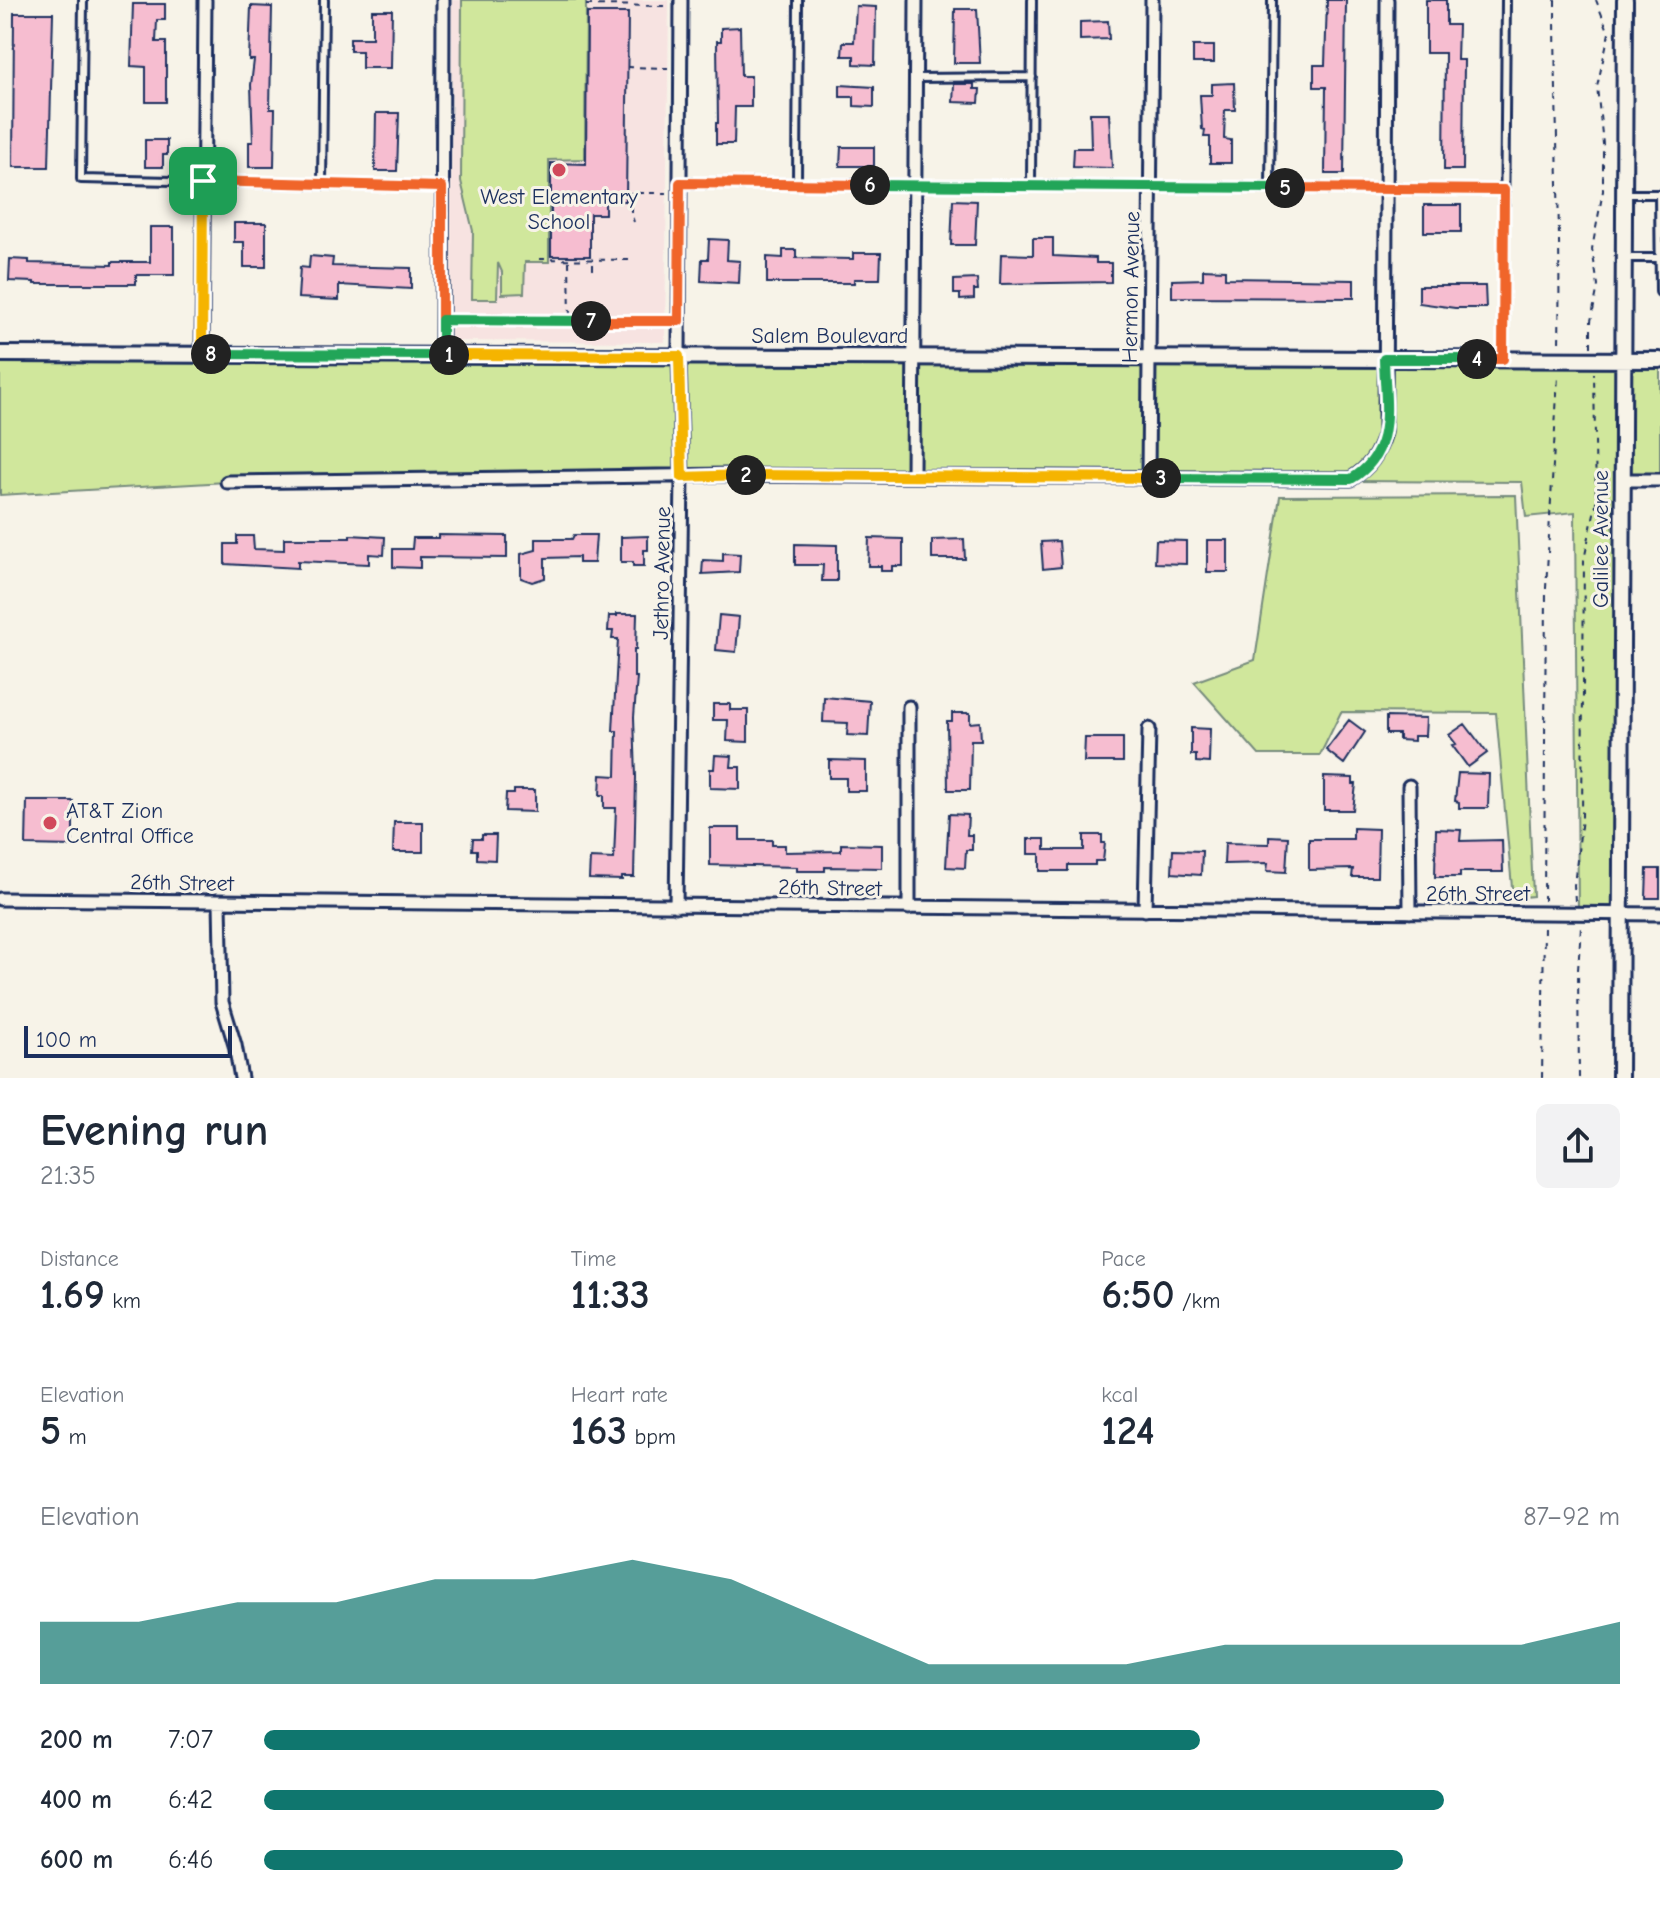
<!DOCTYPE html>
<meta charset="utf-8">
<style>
:root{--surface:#fff;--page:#f2f2f3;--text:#1f2937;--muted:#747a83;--accent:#0f766e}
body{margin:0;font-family:"Comic Neue",sans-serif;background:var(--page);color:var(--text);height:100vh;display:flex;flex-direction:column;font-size:30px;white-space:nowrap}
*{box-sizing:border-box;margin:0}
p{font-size:26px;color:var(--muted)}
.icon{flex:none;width:44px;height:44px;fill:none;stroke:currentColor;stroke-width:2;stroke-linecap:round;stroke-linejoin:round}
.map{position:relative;height:1078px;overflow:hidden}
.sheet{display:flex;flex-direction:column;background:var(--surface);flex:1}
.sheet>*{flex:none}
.scale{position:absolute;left:24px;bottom:20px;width:208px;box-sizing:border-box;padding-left:8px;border:4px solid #1b2f5e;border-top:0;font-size:22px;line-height:28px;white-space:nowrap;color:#1b2f5e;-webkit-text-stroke:6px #f7f3e8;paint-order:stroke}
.pin{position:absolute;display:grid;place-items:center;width:68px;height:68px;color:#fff;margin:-34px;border-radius:16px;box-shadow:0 4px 12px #0006}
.km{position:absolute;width:40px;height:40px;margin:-20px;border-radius:50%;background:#222;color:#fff;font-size:22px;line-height:40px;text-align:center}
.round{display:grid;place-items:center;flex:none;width:84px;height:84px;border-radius:12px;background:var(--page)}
.overview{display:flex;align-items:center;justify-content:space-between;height:136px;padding:0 40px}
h1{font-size:44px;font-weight:700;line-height:60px}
.figures{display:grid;grid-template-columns:repeat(3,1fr);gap:12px;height:136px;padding:8px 40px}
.figures div{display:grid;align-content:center}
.figures b{font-size:40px;font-weight:700}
.figures small{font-size:22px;font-weight:400}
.figures p{font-size:22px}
.chart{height:224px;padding:16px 40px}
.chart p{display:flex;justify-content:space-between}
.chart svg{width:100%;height:144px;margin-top:8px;fill:var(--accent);opacity:.7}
ul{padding:0 40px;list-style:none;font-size:26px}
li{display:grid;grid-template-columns:128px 96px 1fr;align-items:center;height:60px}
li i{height:20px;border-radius:10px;background:var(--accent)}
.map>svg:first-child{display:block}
</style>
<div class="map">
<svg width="1660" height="1078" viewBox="0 0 1660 1078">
<rect width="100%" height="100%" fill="#f7f3e8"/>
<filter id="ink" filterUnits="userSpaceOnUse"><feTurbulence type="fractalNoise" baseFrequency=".0125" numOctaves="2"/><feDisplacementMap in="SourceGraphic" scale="16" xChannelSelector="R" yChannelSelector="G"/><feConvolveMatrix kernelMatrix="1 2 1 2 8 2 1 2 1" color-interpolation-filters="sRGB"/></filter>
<g filter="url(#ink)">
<path fill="#f7e3e1" d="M452,0H669L665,342L451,341Z"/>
<path fill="#d0e79c" stroke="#768b7d" stroke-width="2" d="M462,0H586L585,159L549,160V262H525L524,293L502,294V272L498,263L497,299H472L473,231L461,181Z
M0,354L1660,360V480H1623L1620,914L1578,913L1575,512L1526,517L1522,482L682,477L227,482L0,495Z
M1516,495L1533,896L1513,898L1496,713L1341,712L1320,755H1259L1194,682L1255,660L1280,496Z"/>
<path fill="#f6bdd0" stroke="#1b2f5e" stroke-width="2" d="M1327,0H1346L1344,174H1325L1326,87H1314V65H1325Z
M1426,0H1446V25H1458L1457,60H1464L1463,170H1444L1445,53H1426Z
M133,4H165V20H157L156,42H166V102H146V67L131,66Z
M251,6L272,7L270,109H275L274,167H249V142H253L251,85L254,60H249Z
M856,6L876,7L875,65L854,64V56H842L843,42H854Z
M955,9H977L980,63H954Z
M372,10H392L391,68H362V51H350V38H372Z
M14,13H53L49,167H13Z
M587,13H628L626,201H605V214H590V256H551V163L586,164Z
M1108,21L1109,39L1080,40V22Z
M740,27L741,76H751V107H735L734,144H716V123H718L717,41H721V28Z
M1193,46H1214V63H1193Z
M1234,83L1235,110H1225L1224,139L1231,140V163H1210V137H1204L1205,130L1202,129L1200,95H1212V84Z
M954,84H974V89H980L979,103L953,102Z
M840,85L874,87V107L854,106V97H840Z
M376,113H399L397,171H375Z
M1090,113H1109L1112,168L1073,167L1074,148H1091Z
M145,140H167V155H163V167H145Z
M841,147H874V166H840Z
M953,200L977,201L975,245H951Z
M1424,205H1461V232H1424Z
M234,223H266V267H244V242H234Z
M150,227H174V275H136V284H34V282L9,281L10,259L29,260V263L112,265V262H150Z
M1033,238H1053V256L1096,258V263H1111V282L1000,284L1001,254L1033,255Z
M709,239L728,240L727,260L740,261L739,283L701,281L702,259H708Z
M783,250H796V258L853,259V253H881L880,279H854V283H767V257L783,258Z
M310,256L333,258L332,266L411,268V289L339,285V300L298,298L300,267L309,268Z
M1203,269L1225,270V278L1354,280V298L1172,297V280L1203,279Z
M977,279L978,290H974V299L960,300V294H954V280Z
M1419,286H1485L1486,308H1455L1419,303Z
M350,535L385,537L384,555L369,554V564L298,561V568L225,564V544H237V536H253L254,549L284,550V538H350Z
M438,535L507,536V558L420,557V568L393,567V549H412L413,538H438Z
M574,535H596L594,563H579V557L545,558V578L532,582L521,578V554L536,550V539H572Z
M648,536V550H644V566H633V562H621V537Z
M869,538L903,539V566H892V571H881V566H868Z
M964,539L965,559H932V540Z
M1156,540L1186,541V564L1155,563Z
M1207,540H1228V572H1207Z
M1059,541L1061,567L1043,569L1041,542Z
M795,544L837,545V581H822L823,565H795Z
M723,553L740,554L739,572L702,574L703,560L723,561Z
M617,614H637L636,649H634V677H637L634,717L636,777L634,877H622V880L589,879L590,858L614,859L616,808H604V795H600L601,775L616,776L617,731H613L618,639H612L613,631H608L609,616H617Z
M719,615L739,617L736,652L716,650Z
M824,697L870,701L868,736L847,735L848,723L823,722Z
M713,704H730V710H748V742L727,741L728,720H713Z
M952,713H970V723L980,722L981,740H971L970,790H948L947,721H952Z
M1386,717L1426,718L1425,736H1414V741L1399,740V734H1386Z
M1349,720L1365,732L1344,764L1326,750Z
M1465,724L1487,753L1468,767L1452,745L1456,744L1449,735Z
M1191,728L1210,729L1209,763L1196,762V755H1191Z
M1085,738H1123V762H1084Z
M715,755L732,756L731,767H740V789L710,788V769H714Z
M829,760L866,761V791H846V778H829Z
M1458,773L1489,774L1488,808H1459V802L1455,801Z
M1324,777L1353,778V784H1356L1353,810H1324Z
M514,790H535V812L505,811L506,794H514Z
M27,801H73V846L26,845Z
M949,814L968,815L967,835H972V850H966L965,868L946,867Z
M394,822H423V852H393Z
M710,828H740V840H772V845H785V852L841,851V844L882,845V868L825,867V871H797V867L710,865Z
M1353,828L1378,829L1377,877H1352L1353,869L1309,870V839H1353Z
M1436,829L1461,830L1460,841L1502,840L1503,872H1460V877H1435Z
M482,835H496L495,860L477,859V850H472L473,839H482Z
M1084,835H1102V843H1105L1103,861H1095V865H1068V871H1040V854H1028V839H1045V850H1084Z
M1269,836L1288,837L1286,872L1267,871L1268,863L1224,864L1225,843L1269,844Z
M1173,850L1202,851L1201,875L1172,873Z
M1647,869H1660V898H1646Z"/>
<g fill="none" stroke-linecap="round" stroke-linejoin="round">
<g stroke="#1b2f5e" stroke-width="12">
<path id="service" d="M83,0L81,179L442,187
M915,78L1032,77
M680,183L1504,190
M322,184L324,0
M797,184L798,0
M1031,186L1032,0
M1270,188L1272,0
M1624,194H1660
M1659,194L1660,292
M1626,258H1658
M1503,359L1506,0"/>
</g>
<g stroke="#1b2f5e" stroke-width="17">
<path id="minor" d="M202,354L205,0
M442,355L443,0
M913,476L916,0
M1148,478L1152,0
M1622,480H1660
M227,482L727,475L1351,479C1370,467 1378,455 1385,433L1387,0
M1409,786L1410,912
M0,899L1660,914
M220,902L222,1002L235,1045L241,1078
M676,906L682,477L679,356L681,0
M909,908V707
M1145,910L1149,729"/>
</g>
<g stroke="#1b2f5e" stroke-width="20">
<path id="tertiary" d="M0,354L1660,360
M1620,1078L1625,0"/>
</g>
<path stroke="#1b2f5e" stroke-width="2" stroke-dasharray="6 6" stroke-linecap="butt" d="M1555,0C1555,115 1561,230 1559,345
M586,5L668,6
M627,67L668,68
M626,193H667
M631,194V213L634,222
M539,259L633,260
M569,261L570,319
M593,270V260
M455,320L665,321
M1591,347V321L1598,286L1592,249L1603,191V144L1597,87L1609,33L1596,0
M1544,901L1546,588L1558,376
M1575,901L1574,885L1582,818L1584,560L1596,504L1594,373
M1542,1078L1544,927
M1579,1078L1578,970L1581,927"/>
<use href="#service" stroke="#f7f3e8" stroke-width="6"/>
<use href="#minor" stroke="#f7f3e8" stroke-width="11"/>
<use href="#tertiary" stroke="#f7f3e8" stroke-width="14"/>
</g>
</g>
<g fill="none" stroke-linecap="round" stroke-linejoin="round" filter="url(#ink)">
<g stroke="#fff" stroke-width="16">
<path id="split-1" d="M203,181L442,187V355H449"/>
</g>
<g stroke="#fff" stroke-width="16">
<path id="split-2" d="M449,355L679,356L682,477L746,475"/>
</g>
<g stroke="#fff" stroke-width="16">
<path id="split-3" d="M746,475L1161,478"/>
</g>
<g stroke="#fff" stroke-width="16">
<path id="split-4" d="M1161,478L1351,479C1397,452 1385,405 1384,359H1477"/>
</g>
<g stroke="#fff" stroke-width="16">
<path id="split-5" d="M1285,188L1504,190L1503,359H1477"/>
</g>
<g stroke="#fff" stroke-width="16">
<path id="split-6" d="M870,185L1285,188"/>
</g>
<g stroke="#fff" stroke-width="16">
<path id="split-7" d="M591,321H679L680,183L870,185"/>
</g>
<g stroke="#fff" stroke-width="16">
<path id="split-8" d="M211,354L442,355V320L591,321"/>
</g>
<g stroke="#fff" stroke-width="16">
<path id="split-9" d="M203,181L202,354H211"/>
</g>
<use href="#split-1" stroke="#f0652b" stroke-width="10"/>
<use href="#split-2" stroke="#f5b400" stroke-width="10"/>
<use href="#split-3" stroke="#f5b400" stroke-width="10"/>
<use href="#split-4" stroke="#22a559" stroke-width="10"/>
<use href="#split-5" stroke="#f0652b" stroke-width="10"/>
<use href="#split-6" stroke="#22a559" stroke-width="10"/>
<use href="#split-7" stroke="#f0652b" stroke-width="10"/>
<use href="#split-8" stroke="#22a559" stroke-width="10"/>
<use href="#split-9" stroke="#f5b400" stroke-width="10"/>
</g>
<g fill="#d1495b" stroke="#f7f3e8" stroke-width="3">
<circle cx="559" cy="170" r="8"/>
<circle cx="50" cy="823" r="8"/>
</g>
<g text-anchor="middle" stroke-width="6" stroke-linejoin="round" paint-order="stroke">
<g font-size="22" fill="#1b2f5e" stroke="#f7f3e8">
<text x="559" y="204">West Elementary<tspan x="559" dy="25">School</tspan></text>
<text x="66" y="818" text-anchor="start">AT&amp;T Zion<tspan x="66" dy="25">Central Office</tspan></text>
</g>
<g font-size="22" fill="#1b2f5e" stroke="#f7f3e8">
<text transform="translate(1130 287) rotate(-89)" y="8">Hermon Avenue</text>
<text x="830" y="343">Salem Boulevard</text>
<text transform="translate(1600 539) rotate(-90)" y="8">Galilee Avenue</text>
<text transform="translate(661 573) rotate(-89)" y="8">Jethro Avenue</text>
<text transform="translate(182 882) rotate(1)" y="8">26th Street</text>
<text transform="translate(830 887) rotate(1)" y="8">26th Street</text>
<text x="1478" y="901">26th Street</text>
</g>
</g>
</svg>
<div class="scale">100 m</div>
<div class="pin" style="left:203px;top:181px;background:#1e9e55"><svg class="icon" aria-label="arrive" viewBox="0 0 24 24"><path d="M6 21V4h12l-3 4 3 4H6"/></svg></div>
<b class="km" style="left:449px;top:355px">1</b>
<b class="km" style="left:746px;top:475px">2</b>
<b class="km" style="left:1161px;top:478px">3</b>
<b class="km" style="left:1477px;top:359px">4</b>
<b class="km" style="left:1285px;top:188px">5</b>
<b class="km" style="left:870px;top:185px">6</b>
<b class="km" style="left:591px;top:321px">7</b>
<b class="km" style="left:211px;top:354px">8</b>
</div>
<section class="sheet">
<div class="overview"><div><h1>Evening run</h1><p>21:35</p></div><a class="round"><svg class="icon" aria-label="share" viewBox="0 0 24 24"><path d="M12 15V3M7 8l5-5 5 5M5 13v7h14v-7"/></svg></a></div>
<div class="figures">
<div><p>Distance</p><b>1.69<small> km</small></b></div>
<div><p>Time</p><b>11:33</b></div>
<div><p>Pace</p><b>6:50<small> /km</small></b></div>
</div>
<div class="figures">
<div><p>Elevation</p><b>5<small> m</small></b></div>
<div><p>Heart rate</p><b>163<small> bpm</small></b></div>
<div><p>kcal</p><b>124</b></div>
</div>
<div class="chart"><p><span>Elevation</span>87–92 m</p>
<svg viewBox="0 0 160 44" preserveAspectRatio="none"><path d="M0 44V25L10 25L20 19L30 19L40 12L50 12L60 6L70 12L80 25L90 38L100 38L110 38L120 32L130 32L140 32L150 32L160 25V44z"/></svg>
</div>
<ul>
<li><b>200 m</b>7:07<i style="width:69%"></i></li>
<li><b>400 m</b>6:42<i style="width:87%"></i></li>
<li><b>600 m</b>6:46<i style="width:84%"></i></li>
</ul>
</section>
